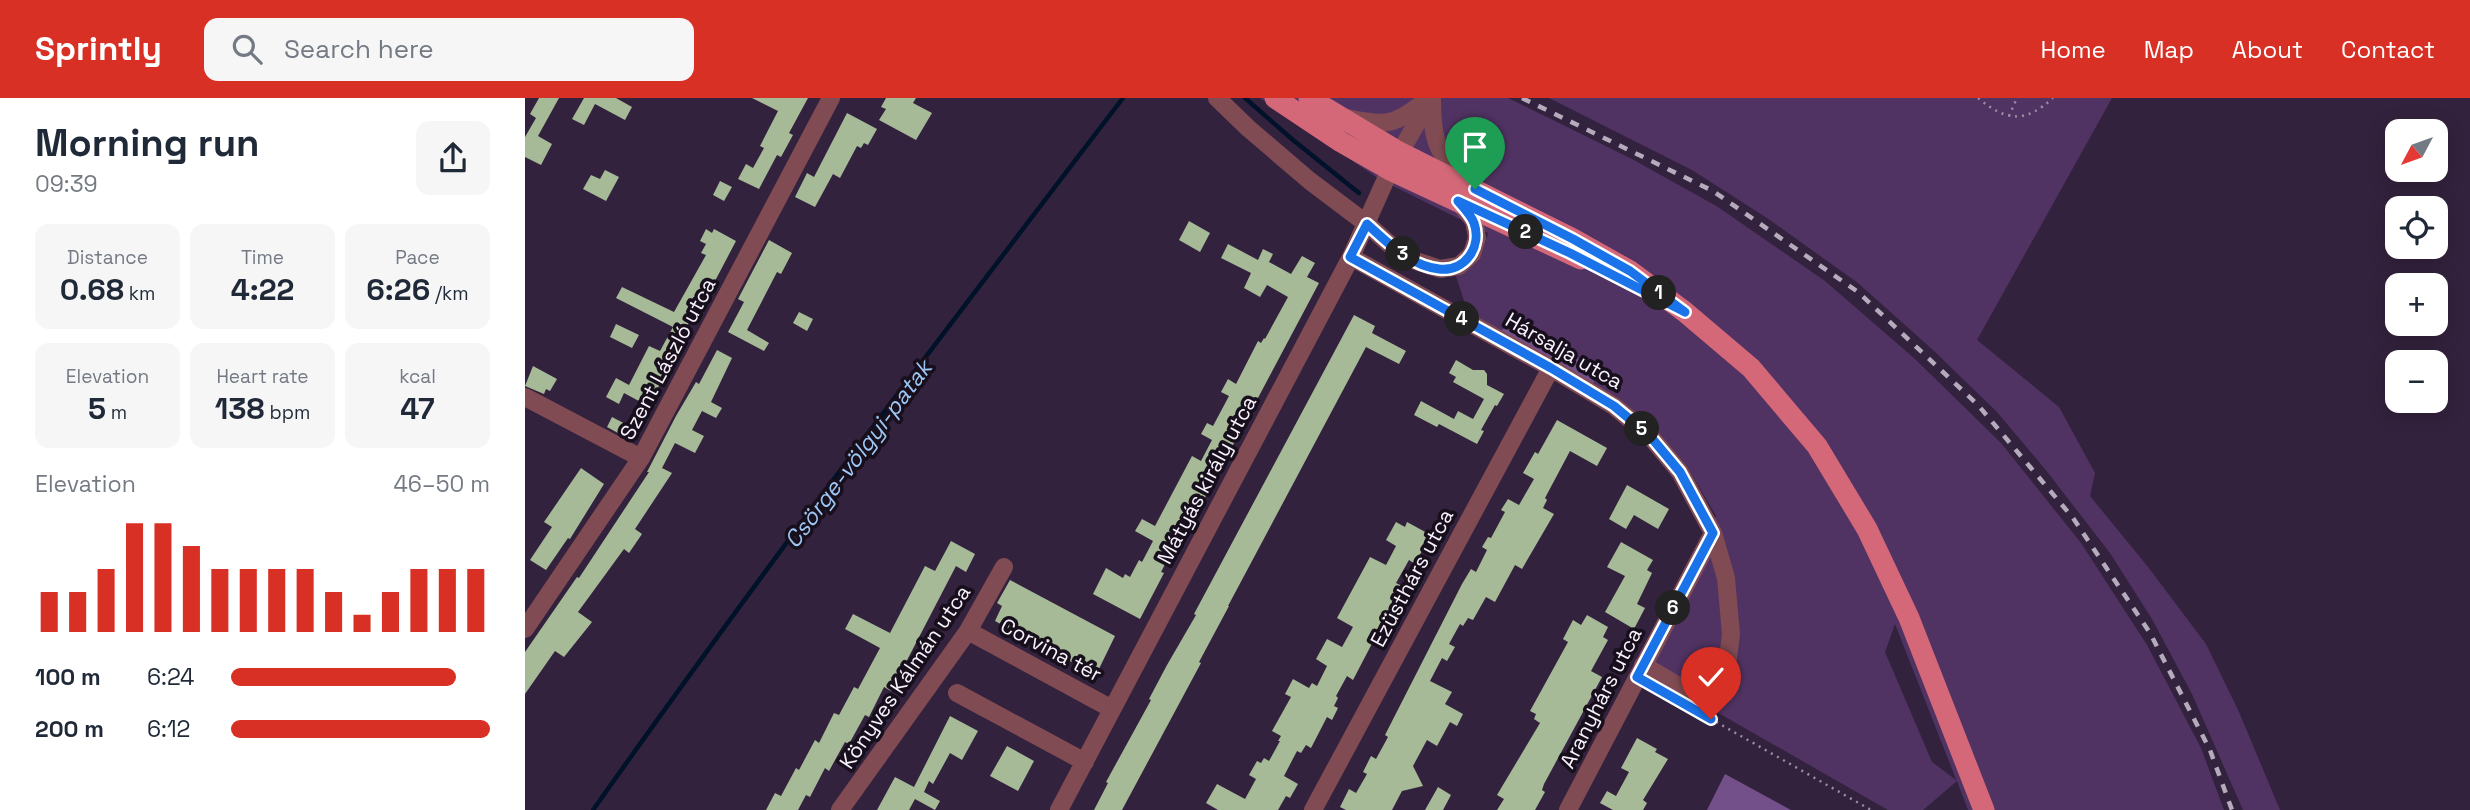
<!DOCTYPE html>
<meta charset="utf-8">
<style>
:root{--surface:#fff;--page:#f6f6f7;--text:#1f2937;--muted:#747a83;--accent:#d93025}
body{margin:0;font-family:"Space Grotesk",sans-serif;background:var(--page);color:var(--text);height:100vh;display:flex;flex-direction:column;font-size:26px;white-space:nowrap}
*{box-sizing:border-box;margin:0}
p{font-size:23px;color:var(--muted)}
.icon{flex:none;width:38px;height:38px;fill:none;stroke:currentColor;stroke-width:2;stroke-linecap:round;stroke-linejoin:round}
.map{position:relative;flex:1;overflow:hidden}
.details{display:flex;flex-direction:column;background:var(--surface);width:525px}
.details>*{flex:none}
.needle{width:46px;rotate:229deg}
.fabs{position:absolute;left:1860px;top:21px;display:grid;gap:14px}
.fabs a{display:grid;place-items:center;width:63px;height:63px;border-radius:14px;background:var(--surface);box-shadow:0 4px 18px #0003;font-size:35px}
.pin{position:absolute;display:grid;place-items:center;width:60px;height:60px;color:#fff;margin:-72px -30px;border-radius:50% 50% 50% 0;rotate:-45deg;box-shadow:0 0 7px #0007}
.pin .icon{rotate:45deg}
.km{position:absolute;width:35px;height:35px;margin:-18px;border-radius:50%;background:#222;color:#fff;font-size:19px;line-height:35px;text-align:center}
.round{display:grid;place-items:center;flex:none;width:74px;height:74px;border-radius:14px;background:var(--page)}
.headline{display:flex;align-items:center;justify-content:space-between;height:119px;padding:0 35px}
h1{font-size:38px;font-weight:800;line-height:52px}
.stats{display:grid;grid-template-columns:repeat(3,1fr);gap:10px;height:119px;padding:7px 35px}
.stats div{display:grid;align-content:center;border-radius:14px;background:var(--page);text-align:center}
.stats b{font-size:30px;font-weight:800}
.stats small{font-size:19px;font-weight:400}
.stats p{font-size:19px}
.chart{height:196px;padding:14px 35px}
.chart p{display:flex;justify-content:space-between}
.chart svg{width:100%;height:126px;margin-top:7px;stroke:var(--accent);stroke-width:6}
ul{padding:0 35px;list-style:none;font-size:23px}
li{display:grid;grid-template-columns:112px 84px 1fr;align-items:center;height:52px}
li i{height:18px;border-radius:9px;background:var(--accent)}
header{display:flex;align-items:center;gap:42px;box-sizing:border-box;height:98px;padding:0 35px;background:var(--accent);color:#fff}
header strong{font-size:33px}
nav{display:flex;gap:38px;margin-inline-start:auto;font-size:24px}
.search{width:490px;height:63px;background:var(--page);display:flex;align-items:center;gap:18px;box-sizing:border-box;padding:0 24px;border-radius:14px;color:var(--muted);font-size:26px}
main{display:flex;flex:1;min-height:0}
.map>svg:first-child{display:block}
</style>
<header>
<strong>Sprintly</strong>
<div class="search"><svg class="icon" aria-label="search" viewBox="0 0 24 24"><circle cx="10" cy="10" r="6"/><path d="M15 15l6 6"/></svg>Search here</div>
<nav><a>Home</a><a>Map</a><a>About</a><a>Contact</a></nav>
</header>
<main>
<section class="details">
<div class="headline"><div><h1>Morning run</h1><p>09:39</p></div><a class="round"><svg class="icon" aria-label="share" viewBox="0 0 24 24"><path d="M12 15V3M7 8l5-5 5 5M5 13v7h14v-7"/></svg></a></div>
<div class="stats">
<div><p>Distance</p><b>0.68<small> km</small></b></div>
<div><p>Time</p><b>4:22</b></div>
<div><p>Pace</p><b>6:26<small> /km</small></b></div>
</div>
<div class="stats">
<div><p>Elevation</p><b>5<small> m</small></b></div>
<div><p>Heart rate</p><b>138<small> bpm</small></b></div>
<div><p>kcal</p><b>47</b></div>
</div>
<div class="chart"><p><span>Elevation</span>46–50 m</p>
<svg viewBox="0 0 160 44" preserveAspectRatio="none"><path d="M5 44V30M15 44V30M25 44V22M35 44V6M45 44V6M55 44V14M65 44V22M75 44V22M85 44V22M95 44V22M105 44V30M115 44V38M125 44V30M135 44V22M145 44V22M155 44V22"/></svg>
</div>
<ul>
<li><b>100 m</b>6:24<i style="width:87%"></i></li>
<li><b>200 m</b>6:12<i style="width:100%"></i></li>
</ul>
</section>
<div class="map">
<svg width="1945" height="712" viewBox="0 0 1945 712">
<rect width="100%" height="100%" fill="#33223d"/>
<path fill="#513363" fill-rule="evenodd" d="M735,0H983L1107,61L1193,109L1300,183L1390,261L1476,345L1556,445L1622,547L1676,650L1699,712H1443L1432,683L1398,712H1363L1113,569L1191,418L1162,368L1132,333L1095,301L943,215L931,178C952,167 957,158 963,135L854,81ZM1370,526L1431,681V682L1407,664L1360,554Z
M1024,0H1587L1452,242L1534,309L1570,375L1565,398L1623,469L1681,546L1714,614L1755,712H1718L1667,596L1627,521L1585,455L1520,371L1472,314L1408,252L1333,185L1242,120L1167,72Z"/>
<path fill="#74508b" d="M987,222L1073,272L1068,286L975,234Z
M1200,676L1266,712H1182Z"/>
<g fill="none" stroke-linecap="round" stroke-linejoin="round">
<path stroke="#00112a" stroke-width="4.5" d="M720,0L768,42L834,95
M68,712C239,470 418,235 598,0"/>
</g>
<path fill="#a6ba97" d="M14,0H34L13,38L27,46L16,67L0,59V39L11,20L5,16Z
M59,0H91L107,9L100,22L70,6L59,27L47,21Z
M227,0H283L264,35L268,37L256,59L252,57L234,91L213,81L221,66L228,70L239,50L235,48L253,13Z
M361,0H391L388,5L407,15L391,42L354,22L361,11L356,9Z
M322,15L352,31L343,47L339,45L336,50L332,48L315,80L308,76L290,109L270,99L282,75L289,79Z
M80,72L94,79L81,103L58,91L66,77L75,81Z
M195,83L207,89L199,103L188,97Z
M664,123L685,135L675,154L654,142Z
M181,131L187,135L189,131L211,143L180,202L177,200L150,251L153,253L123,308L99,295L94,306L81,299L91,280L104,287L124,248L135,253L148,229L91,200L97,189L149,214L181,157L176,155L181,146L175,143Z
M244,142L267,155L256,176L252,174L222,232L244,245L239,253L203,234L219,204L213,201Z
M703,146L733,162L738,151L748,156L744,164L766,176L777,158L790,165L782,179L794,185L659,439L655,437L636,474L639,475L615,521L568,496L581,470L598,480L600,476L605,479L614,462L617,464L628,443L610,433L617,421L630,428L667,358L676,363L687,342L676,336L682,325L688,328L704,298L696,294L703,281L711,286L733,243L736,245L739,240L740,241L763,199L742,187L735,199L719,190L726,175L696,160Z
M274,214L288,221L282,233L268,225Z
M829,217L850,228L847,235L881,253L874,266L841,249L703,508H704L674,564L676,565L662,591L597,712H569L583,685L581,684L626,602L624,601L642,567L671,517L669,516Z
M91,226L114,237L107,250L85,239Z
M192,252L207,260L186,304L197,310L191,320L177,313L167,332L179,338L170,355L150,345L137,370L147,375L110,431L117,436L104,455L99,451L53,514L67,524L39,559L30,553L0,596V554L52,479L54,480L124,374H122L151,318L171,284L174,286Z
M931,262L948,272H959L962,276V287L979,296L972,308L970,307L956,332L959,333L952,346L914,326L912,329L889,317L896,303L929,321L933,313L948,321L959,301L928,284L931,279L924,275Z
M8,268L32,281L25,293L21,291L19,296L0,288Z
M87,319L110,331L104,341L82,329Z
M1032,322L1082,350L1072,368L1045,353L1020,400L1022,402L1018,410L1029,416L997,471L990,467L970,504L961,499L948,522L943,520L938,528L935,526L924,546L930,549L922,563L917,560L905,583L927,594L920,606L938,616L932,628L925,624L912,648L902,642L888,668L898,688L877,693L867,712H821L815,709L824,691L831,695L842,676L838,674L846,658L851,661L863,639L860,637L937,486L946,471L951,474L962,452L957,449L963,439L966,440L980,414L976,412L983,401L994,407L1009,381L998,375L1010,354L1013,356Z
M56,370L79,386L45,441L43,440L21,472L5,462L27,429L19,424Z
M1102,387L1144,411L1133,431L1109,417L1101,431L1084,421Z
M871,424L880,429L882,424L904,436L897,448L899,449L890,466L884,462L871,485L877,488L828,582L822,578L811,598L813,600L809,608L813,610L807,622L802,619L786,650L781,647L776,655L772,653L759,678L773,686L765,700L761,698L753,712H693L681,705L692,686L720,701L731,681L724,677L732,663L736,665L739,660L744,663L755,643H753L756,638L747,633L766,599L760,596L768,581L784,590L787,585L792,588L802,568L791,561L802,541L817,549L828,529L812,520L845,459L861,467L871,448L861,442Z
M426,443L450,456L441,474L431,468L366,593L359,589L344,619L340,617L324,646L320,644L304,673L300,670L285,699L281,697L273,712H241L250,695L256,698L271,670L274,672L290,642L294,645L309,615L314,617L329,589L333,591L355,550L320,531L328,516L365,535L400,468L410,473Z
M1096,444L1128,462L1122,472L1127,475L1112,506L1120,510L1109,531L1080,514L1100,478L1082,469Z
M485,482L590,538L571,577L470,523L477,508L472,505Z
M1062,517L1083,529L1078,539L1083,542L1066,573L1077,579L1019,686L1017,692L1020,694L1010,712H972L979,701L972,697L1015,625L1009,621L1011,616L1005,613L1043,544L1038,541L1048,522L1056,527Z
M425,618L453,633L437,662L425,655L408,686L404,683L399,694L415,703L410,712L390,701L384,712H352L370,679L389,689Z
M1112,640L1132,651L1130,654L1143,661L1118,702L1122,705L1118,712H1088L1075,705L1082,693L1091,698L1104,674L1096,670Z
M482,648L509,663L493,693L465,678Z
M913,689L926,697L918,712H900Z"/>
<g fill="none" stroke-linecap="round" stroke-linejoin="round">
<path stroke="#9a8fa2" stroke-width="2.5" stroke-dasharray="2 5" stroke-linecap="butt" d="M1453,0C1482,24 1500,25 1528,0
M1484,18L1492,0
M1179,617L1346,712"/>
<path stroke="#804b52" stroke-width="18" d="M692,0L723,30L785,83L842,126L871,152L891,163L915,171L934,168L947,156L952,140L949,123L935,105
M907,0C907,43 911,55 943,84
M822,20C862,29 869,27 902,2
M826,159L1026,270L1089,308L1125,338L1155,374L1188,435L1201,480L1206,536L1200,584L1193,595L1184,601L1170,598L1118,567
M0,299L116,360
M0,531L116,360L306,0
M443,533L587,611
M432,595L560,664
M315,712L443,533L479,469
M534,712L826,159L865,72L906,0
M788,712L1026,270
M1043,712L1188,435"/>
<path stroke="#d46879" stroke-width="21" d="M750,0L816,44L865,72L1056,161
M784,0L874,54L1048,141L1105,173L1160,214L1226,270L1292,348L1342,431L1384,520L1459,712"/>
<path stroke="#b5abbc" stroke-width="4.5" stroke-dasharray="9 9" stroke-linecap="butt" d="M997,0L1188,93L1333,194L1453,307L1548,420L1625,535L1685,652L1707,712"/>
</g>
<g fill="none" stroke-linecap="round" stroke-linejoin="round">
<g stroke="#fff" stroke-width="14">
<path id="route" d="M950,91L1048,141L1105,173L1160,214L1045,155L933,103C938,109 946,117 949,125C957,148 941,174 914,171C885,168 862,144 842,126L825,159L1026,270L1089,308L1125,338L1155,374L1188,435L1112,579L1186,621"/>
</g>
<use href="#route" stroke="#1a73e8" stroke-width="9"/>
</g>
<g text-anchor="middle" stroke-width="7" stroke-linejoin="round" paint-order="stroke">
<g font-size="21" fill="#f8f2fd" stroke="#170f1b">
<text transform="translate(1039 253) rotate(30)" y="7">Hársalja utca</text>
<text transform="translate(143 261) rotate(-62)" y="7">Szent László utca</text>
<text transform="translate(682 382) rotate(-62)" y="7">Mátyás király utca</text>
<text transform="translate(887 480) rotate(-62)" y="7">Ezüsthárs utca</text>
<text transform="translate(526 552) rotate(28)" y="7">Corvina tér</text>
<text transform="translate(380 579) rotate(-56)" y="7">Könyves Kálmán utca</text>
<text transform="translate(1076 600) rotate(-63)" y="7">Aranyhárs utca</text>
</g>
<g font-size="23" font-style="italic" fill="#9ec6f4" stroke="#170f1b">
<text transform="translate(333 356) rotate(-53)" y="8">Csörge-völgyi-patak</text>
</g>
</g>
</svg>
<div class="fabs">
<a><svg class="needle" viewBox="-14 -14 28 28"><path d="M0-13l5 13h-10z" fill="#e53935"/><path d="M0 13l5-13h-10z" fill="#747a83"/></svg></a>
<a><svg class="icon" aria-label="locate" viewBox="0 0 24 24"><circle cx="12" cy="12" r="6"/><path d="M12 2v4M12 18v4M2 12h4M18 12h4"/></svg></a>
<a>+</a>
<a>−</a>
</div>
<div class="pin" style="left:950px;top:91px;background:#1e9e55"><svg class="icon" aria-label="arrive" viewBox="0 0 24 24"><path d="M6 21V4h12l-3 4 3 4H6"/></svg></div>
<div class="pin" style="left:1186px;top:621px;background:#d93025"><svg class="icon" aria-label="check" viewBox="0 0 24 24"><path d="M5 12l5 5 9-10"/></svg></div>
<b class="km" style="left:1134px;top:195px">1</b>
<b class="km" style="left:1001px;top:134px">2</b>
<b class="km" style="left:878px;top:156px">3</b>
<b class="km" style="left:937px;top:221px">4</b>
<b class="km" style="left:1117px;top:331px">5</b>
<b class="km" style="left:1148px;top:510px">6</b>
</div>
</main>
